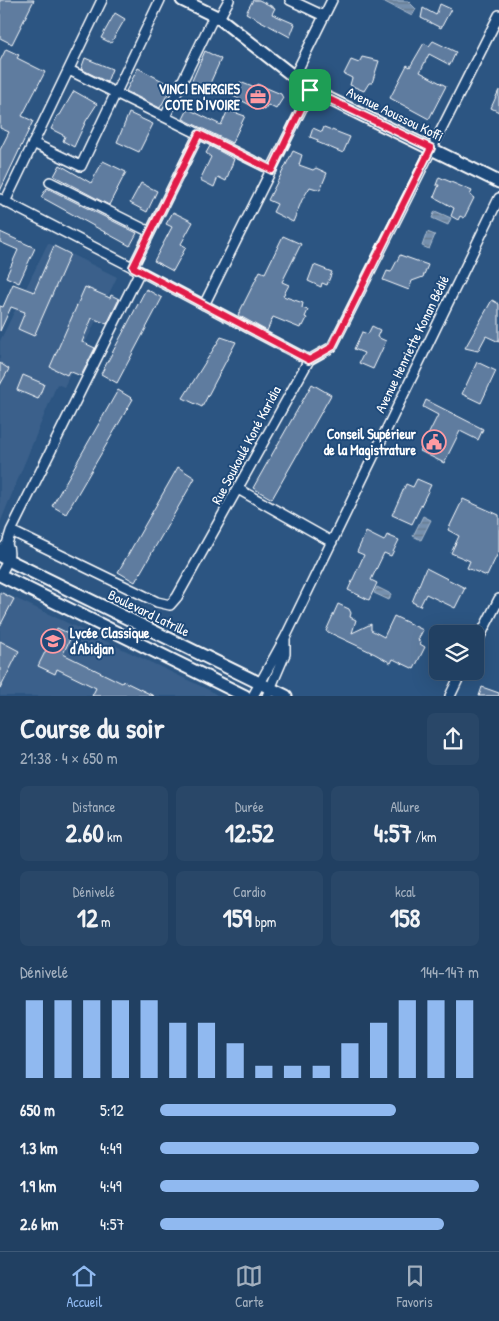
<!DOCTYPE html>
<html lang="fr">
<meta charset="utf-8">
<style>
:root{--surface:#214062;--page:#294768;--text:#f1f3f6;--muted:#a2afbe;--line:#3e5977;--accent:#90b9f0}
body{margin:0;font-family:"Patrick Hand",sans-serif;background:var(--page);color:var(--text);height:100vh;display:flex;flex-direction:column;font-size:19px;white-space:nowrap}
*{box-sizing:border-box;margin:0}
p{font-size:16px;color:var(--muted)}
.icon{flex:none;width:28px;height:28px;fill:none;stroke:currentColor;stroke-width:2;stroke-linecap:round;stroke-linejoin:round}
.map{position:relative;height:696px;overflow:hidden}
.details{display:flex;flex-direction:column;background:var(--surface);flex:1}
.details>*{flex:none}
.fabs{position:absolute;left:429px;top:625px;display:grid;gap:10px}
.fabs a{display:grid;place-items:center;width:55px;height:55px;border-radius:8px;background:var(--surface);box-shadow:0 5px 20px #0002,0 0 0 1px var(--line);font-size:25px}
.pin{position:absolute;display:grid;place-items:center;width:42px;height:42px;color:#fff;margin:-21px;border-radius:10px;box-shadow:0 2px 8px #0006}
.round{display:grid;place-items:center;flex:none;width:52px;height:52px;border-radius:8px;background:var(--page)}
.summary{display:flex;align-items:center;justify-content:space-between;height:85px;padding:0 20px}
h1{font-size:28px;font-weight:800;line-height:38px}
.metrics{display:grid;grid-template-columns:repeat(3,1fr);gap:8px;height:85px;padding:5px 20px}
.metrics div{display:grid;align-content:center;border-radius:8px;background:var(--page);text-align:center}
.metrics b{font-size:25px;font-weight:800}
.metrics small{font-size:14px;font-weight:400}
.metrics p{font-size:14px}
.chart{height:140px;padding:10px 20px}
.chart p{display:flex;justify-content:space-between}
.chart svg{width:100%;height:90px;margin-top:5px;stroke:var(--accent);stroke-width:6}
ul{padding:0 20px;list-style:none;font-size:16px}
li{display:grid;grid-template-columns:80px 60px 1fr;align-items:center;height:38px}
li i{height:12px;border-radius:6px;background:var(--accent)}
.menu{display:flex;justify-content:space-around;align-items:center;height:70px;border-top:1px solid var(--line);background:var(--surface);font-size:14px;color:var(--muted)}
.menu a{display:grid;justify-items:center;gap:2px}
.menu .selected{color:var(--accent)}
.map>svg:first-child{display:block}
</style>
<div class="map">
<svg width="499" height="696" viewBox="0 0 499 696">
<defs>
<pattern id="water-rules" width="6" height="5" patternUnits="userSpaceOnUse" patternTransform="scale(1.25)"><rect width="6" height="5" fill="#748fad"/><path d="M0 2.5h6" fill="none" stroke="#66788b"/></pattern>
</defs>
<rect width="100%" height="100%" fill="#2c5582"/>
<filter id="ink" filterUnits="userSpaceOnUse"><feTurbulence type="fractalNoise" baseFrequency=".02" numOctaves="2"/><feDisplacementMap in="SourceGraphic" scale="10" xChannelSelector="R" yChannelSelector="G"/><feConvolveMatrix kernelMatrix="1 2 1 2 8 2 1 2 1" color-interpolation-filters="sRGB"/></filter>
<g filter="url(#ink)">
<path fill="#3b618b" d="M48,243L117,277L64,387L57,384L0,523V341Z
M0,591L211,691L218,696H0Z"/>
<path fill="url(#water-rules)" stroke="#acbcce" d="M381,0L408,1L416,9L412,16Z
M435,211L451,218L448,225L432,218Z
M427,232L435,235L429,249L422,246Z
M423,516L431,520L421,540L413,536Z
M377,587L391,594L389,600L374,593Z"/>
<path fill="#5e7c9f" stroke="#fff" d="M0,0H34L12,44L0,38Z
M253,0H259L275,8L272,14L295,24L290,37L246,13Z
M440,4L451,9L441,28L421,18L423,8L436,15Z
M115,13L125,19L111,43L101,38Z
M433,41L456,52L450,65L429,54L420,72L446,86L429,119L390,98L407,65L410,67L424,43L429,46Z
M6,49L19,55L17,58L45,72L22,116L33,121L0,191V150L9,132L0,128V61Z
M205,51L221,59L207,90L191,83Z
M362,57L379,61L372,83H369L364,91L350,85L352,78L344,74L351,60L359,63Z
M85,58L112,69L107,82L81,69Z
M138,68L172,86L160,108L126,91Z
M240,82L255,88L257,84L281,94L283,98L276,109L268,105L265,110L250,105L233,96Z
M499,90V112L491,108Z
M74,91L97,104L86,121L74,147L63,141L65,136L51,129L58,115H60Z
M188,109L221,125L228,110L245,116L232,143L183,119Z
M129,113L153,124L139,152L117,142Z
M324,127L350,137L343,153L317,142L318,140L310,137L313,128L322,132Z
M210,146L234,159L226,181L218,177L214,187L200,180L211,157L206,153Z
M293,151L302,155L299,165L313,170L316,168L327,173L320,190L310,187L302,200L293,222L273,212L277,204L268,200Z
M103,161L126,172L109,205L54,176L60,165L91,183Z
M439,177L472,191L470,195L474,198L464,218L460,216L458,220L451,216L454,208L434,197L439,185H436Z
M141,183L157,191L147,212L130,203Z
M47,188L137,233L130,246L41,197Z
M173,212L193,222L181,244L186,247L173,271L154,261L172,227L166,224Z
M0,232L35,248L19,283L6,277L18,250L0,242Z
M283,236L301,244L282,282L289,285L283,296L303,303L302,308L308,310L305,317L307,318L303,326L301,325L300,328L273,317L267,331L238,315L260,271L265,273Z
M54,246L70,254L34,336L18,329L25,312L11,307L0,331V306L3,307L13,284L34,292Z
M400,255L428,265L423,277L412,281L409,290L383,280L387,271L391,272Z
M314,265L332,272L327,285L322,283L321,287L308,281Z
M85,287L110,298L111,295L119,299L107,324L92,318L82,342L95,348L81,376L69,371L67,375L50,367Z
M146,289L162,298L117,383L101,374Z
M492,300L499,304V342L486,336L478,351L465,348Z
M372,326L380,330L377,337L386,341L373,369L359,363L364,353L354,349L362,332L368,334Z
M221,337L236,342L202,407L183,398Z
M477,362L496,371L481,403L462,394Z
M0,363L9,369L0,385Z
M23,375L44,384L38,399L17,390Z
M312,384L331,395L272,499L253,488Z
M118,390L133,399L66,514L52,506Z
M426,400L483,429L478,440L460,431L444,463L420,451L438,415L423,407Z
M178,467L195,478L135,582L118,572Z
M417,479L431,485L412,524L392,515L406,484L413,487Z
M463,499L499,515V551L487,576L467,568L470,561L451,553L459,536L448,530Z
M366,532L384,541L387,535L399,540L391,556L384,553L371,580L377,583L369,600L348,590L364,555L357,552Z
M426,568L465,588L455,608L426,594L420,606L412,602Z
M0,592L14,599L0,626Z
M338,604L349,609L351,613L350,617L356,620L352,633L371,624V630L384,637L394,616L423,630L418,640L421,642L420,644L425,647L414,669L393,659L391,663L375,654L326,631Z
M57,628L72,635L63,654L122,683L123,681L154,696H92L96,688L57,669L55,674L38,666Z
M0,641L19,651L0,689Z
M482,687L499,693V696H479Z"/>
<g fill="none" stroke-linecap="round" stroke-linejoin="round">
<g stroke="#fff" stroke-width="12">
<path id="minor" d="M290,0L324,16
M219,18L229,0
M69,70L272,170
M294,77L332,0
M165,117L214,16
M33,143L81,166L160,0
M50,182L150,232
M0,199L140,271L309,360
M5,202L102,0
M133,267L199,134
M204,305L311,90
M238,489L332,542
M11,531L157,602L170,605L177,597L309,360L332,347L499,15
M0,551L7,544L11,531L140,271
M0,575C6,565 12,556 7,544
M475,646L499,599
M253,696L285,638L499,198
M267,696L285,654V638
M450,696L462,671"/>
</g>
<g stroke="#fff" stroke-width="15">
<path id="tertiary" d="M182,0L219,18L311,90L499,182
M0,556L286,696
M0,575L245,696"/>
</g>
<use href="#minor" stroke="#1f4a7a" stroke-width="9"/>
<use href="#tertiary" stroke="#1f4a7a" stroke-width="11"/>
</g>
</g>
<g fill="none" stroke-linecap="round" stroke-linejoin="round" filter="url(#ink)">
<g stroke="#fff" stroke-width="10">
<path id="route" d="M310,90L431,148L332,347L309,360L133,267L199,134L272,170Z"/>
</g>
<use href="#route" stroke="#e11d48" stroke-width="6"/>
</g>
<defs>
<g id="office-ring" transform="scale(1.25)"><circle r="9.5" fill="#1f4a7a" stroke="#ff9aa2" stroke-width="1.5"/><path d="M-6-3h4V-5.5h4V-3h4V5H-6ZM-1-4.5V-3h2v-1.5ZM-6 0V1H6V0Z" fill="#ff9aa2"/></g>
<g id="civic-ring" transform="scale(1.25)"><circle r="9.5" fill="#1f4a7a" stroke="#ff9aa2" stroke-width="1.5"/><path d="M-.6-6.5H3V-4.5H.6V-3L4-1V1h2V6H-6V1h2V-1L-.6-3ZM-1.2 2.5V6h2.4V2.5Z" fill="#ff9aa2"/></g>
<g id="school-ring" transform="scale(1.25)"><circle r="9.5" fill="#1f4a7a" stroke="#ff9aa2" stroke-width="1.5"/><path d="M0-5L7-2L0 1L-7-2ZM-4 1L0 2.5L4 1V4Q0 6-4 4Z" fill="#ff9aa2"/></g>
</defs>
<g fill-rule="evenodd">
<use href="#office-ring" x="258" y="97"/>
<use href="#civic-ring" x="434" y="442"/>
<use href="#school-ring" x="53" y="641"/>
</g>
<g text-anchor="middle" stroke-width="4" stroke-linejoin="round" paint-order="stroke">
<g font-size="14" font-weight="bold" fill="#fff" stroke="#1f4a7a" text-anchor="end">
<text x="240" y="94">VINCI ENERGIES<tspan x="240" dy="16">COTE D'IVOIRE</tspan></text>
<text x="416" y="439">Conseil Supérieur<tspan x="416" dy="16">de la Magistrature</tspan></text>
<text x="70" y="638" text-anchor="start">Lycée Classique<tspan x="70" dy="16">d'Abidjan</tspan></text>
</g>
<g font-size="14" fill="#fff" stroke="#1f4a7a">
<text transform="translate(395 114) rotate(26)" y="5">Avenue Aoussou Koffi</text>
<text transform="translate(412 344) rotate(-64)" y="5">Avenue Henriette Konan Bédié</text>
<text transform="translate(246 445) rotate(-62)" y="5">Rue Soukoulé Koné Karidia</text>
<text transform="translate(149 613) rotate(26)" y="5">Boulevard Latrille</text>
</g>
</g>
</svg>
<div class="fabs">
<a><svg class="icon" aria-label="layers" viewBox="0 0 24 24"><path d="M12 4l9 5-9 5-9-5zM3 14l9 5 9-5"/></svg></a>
</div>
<div class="pin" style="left:310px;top:90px;background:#1e9e55"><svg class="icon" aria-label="arrive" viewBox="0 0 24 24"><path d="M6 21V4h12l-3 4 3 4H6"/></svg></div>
</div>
<section class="details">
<div class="summary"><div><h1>Course du soir</h1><p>21:38 · 4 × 650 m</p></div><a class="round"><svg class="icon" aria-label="share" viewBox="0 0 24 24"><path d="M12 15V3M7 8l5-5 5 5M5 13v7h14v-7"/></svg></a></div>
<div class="metrics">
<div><p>Distance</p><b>2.60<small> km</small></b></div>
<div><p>Durée</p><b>12:52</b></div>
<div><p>Allure</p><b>4:57<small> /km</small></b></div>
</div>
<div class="metrics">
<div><p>Dénivelé</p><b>12<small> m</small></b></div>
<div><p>Cardio</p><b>159<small> bpm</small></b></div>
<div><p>kcal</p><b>158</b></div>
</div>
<div class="chart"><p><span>Dénivelé</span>144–147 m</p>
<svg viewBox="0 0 160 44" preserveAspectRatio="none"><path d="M5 44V6M15 44V6M25 44V6M35 44V6M45 44V6M55 44V17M65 44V17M75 44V27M85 44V38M95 44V38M105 44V38M115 44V27M125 44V17M135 44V6M145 44V6M155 44V6"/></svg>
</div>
<ul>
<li><b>650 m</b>5:12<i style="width:74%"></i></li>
<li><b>1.3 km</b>4:49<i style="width:100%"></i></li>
<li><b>1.9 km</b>4:49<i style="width:100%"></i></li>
<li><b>2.6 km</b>4:57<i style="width:89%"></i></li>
</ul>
</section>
<nav class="menu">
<a class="selected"><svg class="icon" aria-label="home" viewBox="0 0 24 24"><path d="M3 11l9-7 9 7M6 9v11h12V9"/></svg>Accueil</a>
<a><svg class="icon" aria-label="map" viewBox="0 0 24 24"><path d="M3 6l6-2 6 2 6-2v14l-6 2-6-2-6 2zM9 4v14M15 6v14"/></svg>Carte</a>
<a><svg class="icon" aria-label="saved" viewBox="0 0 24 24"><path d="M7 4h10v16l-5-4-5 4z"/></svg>Favoris</a>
</nav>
